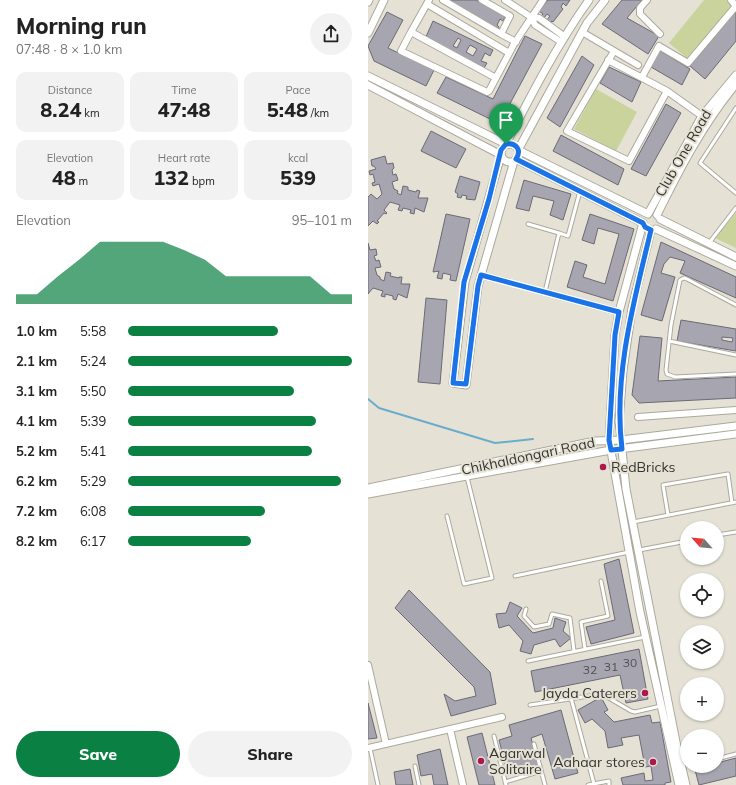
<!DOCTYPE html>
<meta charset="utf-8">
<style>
:root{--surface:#fff;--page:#f2f2f2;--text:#222;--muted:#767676;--accent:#0b8043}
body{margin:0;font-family:Mulish,sans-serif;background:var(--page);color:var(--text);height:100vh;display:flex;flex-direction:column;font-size:15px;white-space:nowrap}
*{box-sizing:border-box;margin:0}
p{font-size:13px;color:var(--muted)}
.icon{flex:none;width:22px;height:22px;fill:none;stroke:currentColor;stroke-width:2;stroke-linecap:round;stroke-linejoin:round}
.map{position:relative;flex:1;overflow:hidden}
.drawer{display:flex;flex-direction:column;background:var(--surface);width:368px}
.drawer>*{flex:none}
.needle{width:26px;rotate:297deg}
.tools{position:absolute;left:312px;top:521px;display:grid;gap:8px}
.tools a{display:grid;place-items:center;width:44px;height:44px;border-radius:50%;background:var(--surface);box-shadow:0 1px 3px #0004;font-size:20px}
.pin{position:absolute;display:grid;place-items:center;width:34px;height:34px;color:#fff;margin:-41px -17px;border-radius:50% 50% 50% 0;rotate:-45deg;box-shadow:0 0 4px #0007}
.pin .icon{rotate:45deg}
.round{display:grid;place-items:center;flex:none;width:42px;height:42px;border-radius:21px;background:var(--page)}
.head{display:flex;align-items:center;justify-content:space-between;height:68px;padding:0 16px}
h1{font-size:22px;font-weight:800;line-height:30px}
.figures{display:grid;grid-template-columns:repeat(3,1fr);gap:6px;height:68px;padding:4px 16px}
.figures div{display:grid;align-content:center;border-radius:10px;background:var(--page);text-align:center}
.figures b{font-size:20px;font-weight:800}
.figures small{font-size:11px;font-weight:400}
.figures p{font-size:11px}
.chart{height:112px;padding:8px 16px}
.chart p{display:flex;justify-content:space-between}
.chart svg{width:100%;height:72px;margin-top:4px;fill:var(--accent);opacity:.7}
.cta{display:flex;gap:8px;margin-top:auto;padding:8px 16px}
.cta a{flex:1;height:46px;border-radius:24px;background:var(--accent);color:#fff;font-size:16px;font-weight:800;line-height:46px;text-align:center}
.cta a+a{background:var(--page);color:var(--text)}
ul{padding:0 16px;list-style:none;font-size:13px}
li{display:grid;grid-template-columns:64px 48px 1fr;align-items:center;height:30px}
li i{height:10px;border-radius:5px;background:var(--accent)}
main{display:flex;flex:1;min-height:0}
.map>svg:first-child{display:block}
</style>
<main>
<section class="drawer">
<div class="head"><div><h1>Morning run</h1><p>07:48 · 8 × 1.0 km</p></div><a class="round"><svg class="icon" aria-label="share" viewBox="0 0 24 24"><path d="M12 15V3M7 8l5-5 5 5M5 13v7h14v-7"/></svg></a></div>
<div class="figures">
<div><p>Distance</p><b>8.24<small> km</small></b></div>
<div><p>Time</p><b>47:48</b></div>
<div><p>Pace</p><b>5:48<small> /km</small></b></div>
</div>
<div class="figures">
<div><p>Elevation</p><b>48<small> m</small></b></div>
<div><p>Heart rate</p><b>132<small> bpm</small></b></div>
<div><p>kcal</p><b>539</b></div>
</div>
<div class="chart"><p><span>Elevation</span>95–101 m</p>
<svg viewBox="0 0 160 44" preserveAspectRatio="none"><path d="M0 44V38L10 38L20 27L30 17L40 6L50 6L60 6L70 6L80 11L90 17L100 27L110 27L120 27L130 27L140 27L150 38L160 38V44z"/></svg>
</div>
<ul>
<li><b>1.0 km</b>5:58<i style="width:67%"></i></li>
<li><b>2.1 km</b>5:24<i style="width:100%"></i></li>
<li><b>3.1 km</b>5:50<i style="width:74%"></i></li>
<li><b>4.1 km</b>5:39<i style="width:84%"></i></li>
<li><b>5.2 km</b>5:41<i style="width:82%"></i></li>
<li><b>6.2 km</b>5:29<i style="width:95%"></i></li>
<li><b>7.2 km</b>6:08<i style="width:61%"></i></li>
<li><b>8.2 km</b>6:17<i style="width:55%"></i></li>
</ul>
<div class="cta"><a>Save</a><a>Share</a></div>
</section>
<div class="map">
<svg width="368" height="785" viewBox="0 0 368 785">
<rect width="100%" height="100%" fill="#e5e2d5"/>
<path fill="#cad39b" d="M336,0H358L364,7L320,59L301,43Z
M228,89L269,112L248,151L206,129Z
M368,213V248L347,238Z"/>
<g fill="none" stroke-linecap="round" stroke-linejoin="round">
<path stroke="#6aaccb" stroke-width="2" d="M0,399L11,408L127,443L165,439"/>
</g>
<path fill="#a6a5b0" stroke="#6b6a75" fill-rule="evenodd" d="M77,0H108L137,17L135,21L132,19L129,25L131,27L130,30Z
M180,0H202L198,6L195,3L193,7L195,9L185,22L184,21L182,23L179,20L182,16L179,14L176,18L173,16L175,14L171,11Z
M254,0H274L259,18L291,36L280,54L234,24Z
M368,11V41L337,79L322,66Z
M19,12L35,20L20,48L66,70L58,86L6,61L0,46Z
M65,21L125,50L122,56L117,53L113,61L119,63L116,68L57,39ZM90,38L93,40L89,48L85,46ZM102,45L109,49L105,56L98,52Z
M157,36L174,44L137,113L122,119L69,93L78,77L125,99Z
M291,50L322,69L314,85L283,67Z
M214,56L226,65L192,127L179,118Z
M241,67L273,82L264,102L232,83Z
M298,104L313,113L278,176L263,169Z
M63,131L98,149L88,168L53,151Z
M193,135L256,169L250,185L185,151Z
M17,156L19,164L25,163L26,168L24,170L25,175L28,174L30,180L24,182L26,189L30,191L29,193L33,195L35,186L40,187V190L48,192L49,190L52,191L50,198H60L56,212L47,208L46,214L42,213L43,210L35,208L34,211L30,210L32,205L22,202L16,210L19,213L18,214L16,213L9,221L11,222L9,224L5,221L0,226V197L3,194L9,199L14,194L11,184L5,186L4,183L7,182L5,174L2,175L1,171L8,169L6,166H4L3,160Z
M92,176L112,182L107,200L98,199L99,196L94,195L93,198L89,197L90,194L87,192Z
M156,180L203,194L195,220L182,215L186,201L165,196L161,211L148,208Z
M78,214L102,219L88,281L82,280L83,275L75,273L74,279L69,278L71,271L65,272Z
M222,214L266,229L245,301L199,287L207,261L219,265L215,277L237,284L251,234L230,228L226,244L214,240Z
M293,242L368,277V298L312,273L317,261L302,257L296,264L293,273L307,277L294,321L273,315Z
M0,243L2,250L8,249L9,255L6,256L8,261L11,260L13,267L7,268L9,275L12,277V279L16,281L18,272L23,273L22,276L31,278V277H34L33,284H42L39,298L30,294L28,300L25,299V296L17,294V297L13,296L15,291L5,288L0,294Z
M58,298L79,300L72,384L50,382Z
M313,320L368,329V351L309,341ZM354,337L365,338L364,342L354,340Z
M272,336L294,338L290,381L368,377V398L271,403L264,395Z
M251,559L266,633L223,644L218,627L247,620L236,564Z
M41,590L122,672L128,704L83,716L76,694L87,701L108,696L106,687L27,608Z
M142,602L154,608L149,616L165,633L185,628L187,618L198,622L195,631L203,638L192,647L187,639L166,645L163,654L152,651L155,641L141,625L131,628L128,614L138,613Z
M271,649L280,699L258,703L252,675L167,692L163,671Z
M233,697L240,710L236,712L246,722L282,715L284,723L292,722L303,782L297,783V785H255L253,778L276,773L277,781L285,780L283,766L277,767L271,735L253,738L255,745L240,748L237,731L224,719L217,723L210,710Z
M0,703L9,738L0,739Z
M193,710L210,773L187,779L174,734L163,738L171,766L140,775L131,740L144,736L141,725Z
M114,733L127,785H111L99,737Z
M72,749L80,785H66L64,774L53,776L49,755Z
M368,758V776L331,785L326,766H349V763Z
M42,769L45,785H28L26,772Z"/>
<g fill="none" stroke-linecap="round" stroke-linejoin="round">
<g stroke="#aba99d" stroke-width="5">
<path id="service" d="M368,108L332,163L368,193
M160,224L191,233
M341,243L368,208
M177,292L191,233L200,236L212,191
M368,305L319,279L316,278L312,280L303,325L298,370L299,374L307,377L368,374
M301,341L368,355
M300,515L295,485L360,474L364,503
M79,516L96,584L124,578L99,477
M265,522L368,502
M349,535L368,532
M271,550L319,541
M147,576L261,552
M158,609L156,616L166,627L181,624L184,614L202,618L206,651
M217,649L213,622L240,616L233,581
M160,661L277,637
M203,698L226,784
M162,705L234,694L263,711L267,712L293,706
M126,736L138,785
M166,744L177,785
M2,748L10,785
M311,757L319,756
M349,759L368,754
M47,766L51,785
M137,782L173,771
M220,785L241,781V785"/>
</g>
<g stroke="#aba99d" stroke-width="8">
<path id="minor" d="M61,0L43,32L128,78
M75,0L133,34
M114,0L142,16L133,34L148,42
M137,0L163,17
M279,0L272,8V14L292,34
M363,0L368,6
M59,4L141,53
M43,32L33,51L119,92L121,91L146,44L175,0
M214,32L270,65
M193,42L167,25L163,17L171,18L197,37
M246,51L199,131L261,161L299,91
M240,60L299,91L334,116
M274,77L291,46L320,63L368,6
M113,275L251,312
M270,417L368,410
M0,665L18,744
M82,729L95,785
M0,748L134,717"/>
</g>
<g stroke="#aba99d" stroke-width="9">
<path id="tertiary" d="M237,0L219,23L150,150L280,214L334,116L368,75
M0,2L1,0
M0,33L16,0
M0,76L138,144C163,95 189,45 221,0
M0,85L133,155L97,282L85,383L98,385L110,286L146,161
M133 153a9 9 0 1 1 18 0a9 9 0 1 1-18 0Z
M148,159L275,223L251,312L247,335L241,440L272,612L311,785
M289,215C312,168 335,124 368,84
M292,219L368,257
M288,229L368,266
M283,230L264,308L255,371L251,421L258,489L309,747L318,785
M0,488L227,441L253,440L368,426
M0,494L243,450L368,434"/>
</g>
<use href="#service" stroke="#fff" stroke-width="3"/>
<use href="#minor" stroke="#fff" stroke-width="6"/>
<use href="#tertiary" stroke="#fff" stroke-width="7"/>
</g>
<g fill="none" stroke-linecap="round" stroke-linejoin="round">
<g stroke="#fff" stroke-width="8">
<path id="route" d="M138,144C148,142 154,150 148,159L275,223L277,227L283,230C266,301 245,376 254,449L243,450L241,440L247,335L251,312L113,275L110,286L98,384L85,383L96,282L121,199L133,150Z"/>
</g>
<use href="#route" stroke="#1a73e8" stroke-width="5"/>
</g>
<g fill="#ab184c" stroke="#e5e2d5" stroke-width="1.5">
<circle cx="235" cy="467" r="4"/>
<circle cx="277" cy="693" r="4"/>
<circle cx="113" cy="761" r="4"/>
<circle cx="285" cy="762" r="4"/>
</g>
<g text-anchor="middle" stroke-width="4" stroke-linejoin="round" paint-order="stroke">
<g font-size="12" fill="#51504f">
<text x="262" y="667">30</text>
<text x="243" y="671">31</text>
<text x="222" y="674">32</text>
</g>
<g font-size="14" fill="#35342f" stroke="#e5e2d5">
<text transform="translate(315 153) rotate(-60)" y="5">Club One Road</text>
<text transform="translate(160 456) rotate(-12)" y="5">Chikhaldongari Road</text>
</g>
<g font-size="14" fill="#35342f" stroke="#e5e2d5" text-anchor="start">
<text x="243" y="472">RedBricks</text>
<text x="269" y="698" text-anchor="end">Jayda Caterers</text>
<text x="121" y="758">Agarwal<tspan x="121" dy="16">Solitaire</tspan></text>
<text x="277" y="767" text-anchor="end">Aahaar stores</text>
</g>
</g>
</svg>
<div class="tools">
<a><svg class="needle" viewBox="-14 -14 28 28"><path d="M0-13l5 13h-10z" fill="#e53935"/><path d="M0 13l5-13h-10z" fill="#767676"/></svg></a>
<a><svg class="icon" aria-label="locate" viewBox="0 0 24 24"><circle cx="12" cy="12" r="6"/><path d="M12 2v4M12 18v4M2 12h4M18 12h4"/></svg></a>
<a><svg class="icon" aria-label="layers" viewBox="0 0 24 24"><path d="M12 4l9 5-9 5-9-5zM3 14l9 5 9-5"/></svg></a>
<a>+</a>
<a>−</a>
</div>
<div class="pin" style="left:138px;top:144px;background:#1e9e55"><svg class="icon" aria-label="arrive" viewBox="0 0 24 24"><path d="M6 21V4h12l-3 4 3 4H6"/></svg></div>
</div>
</main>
